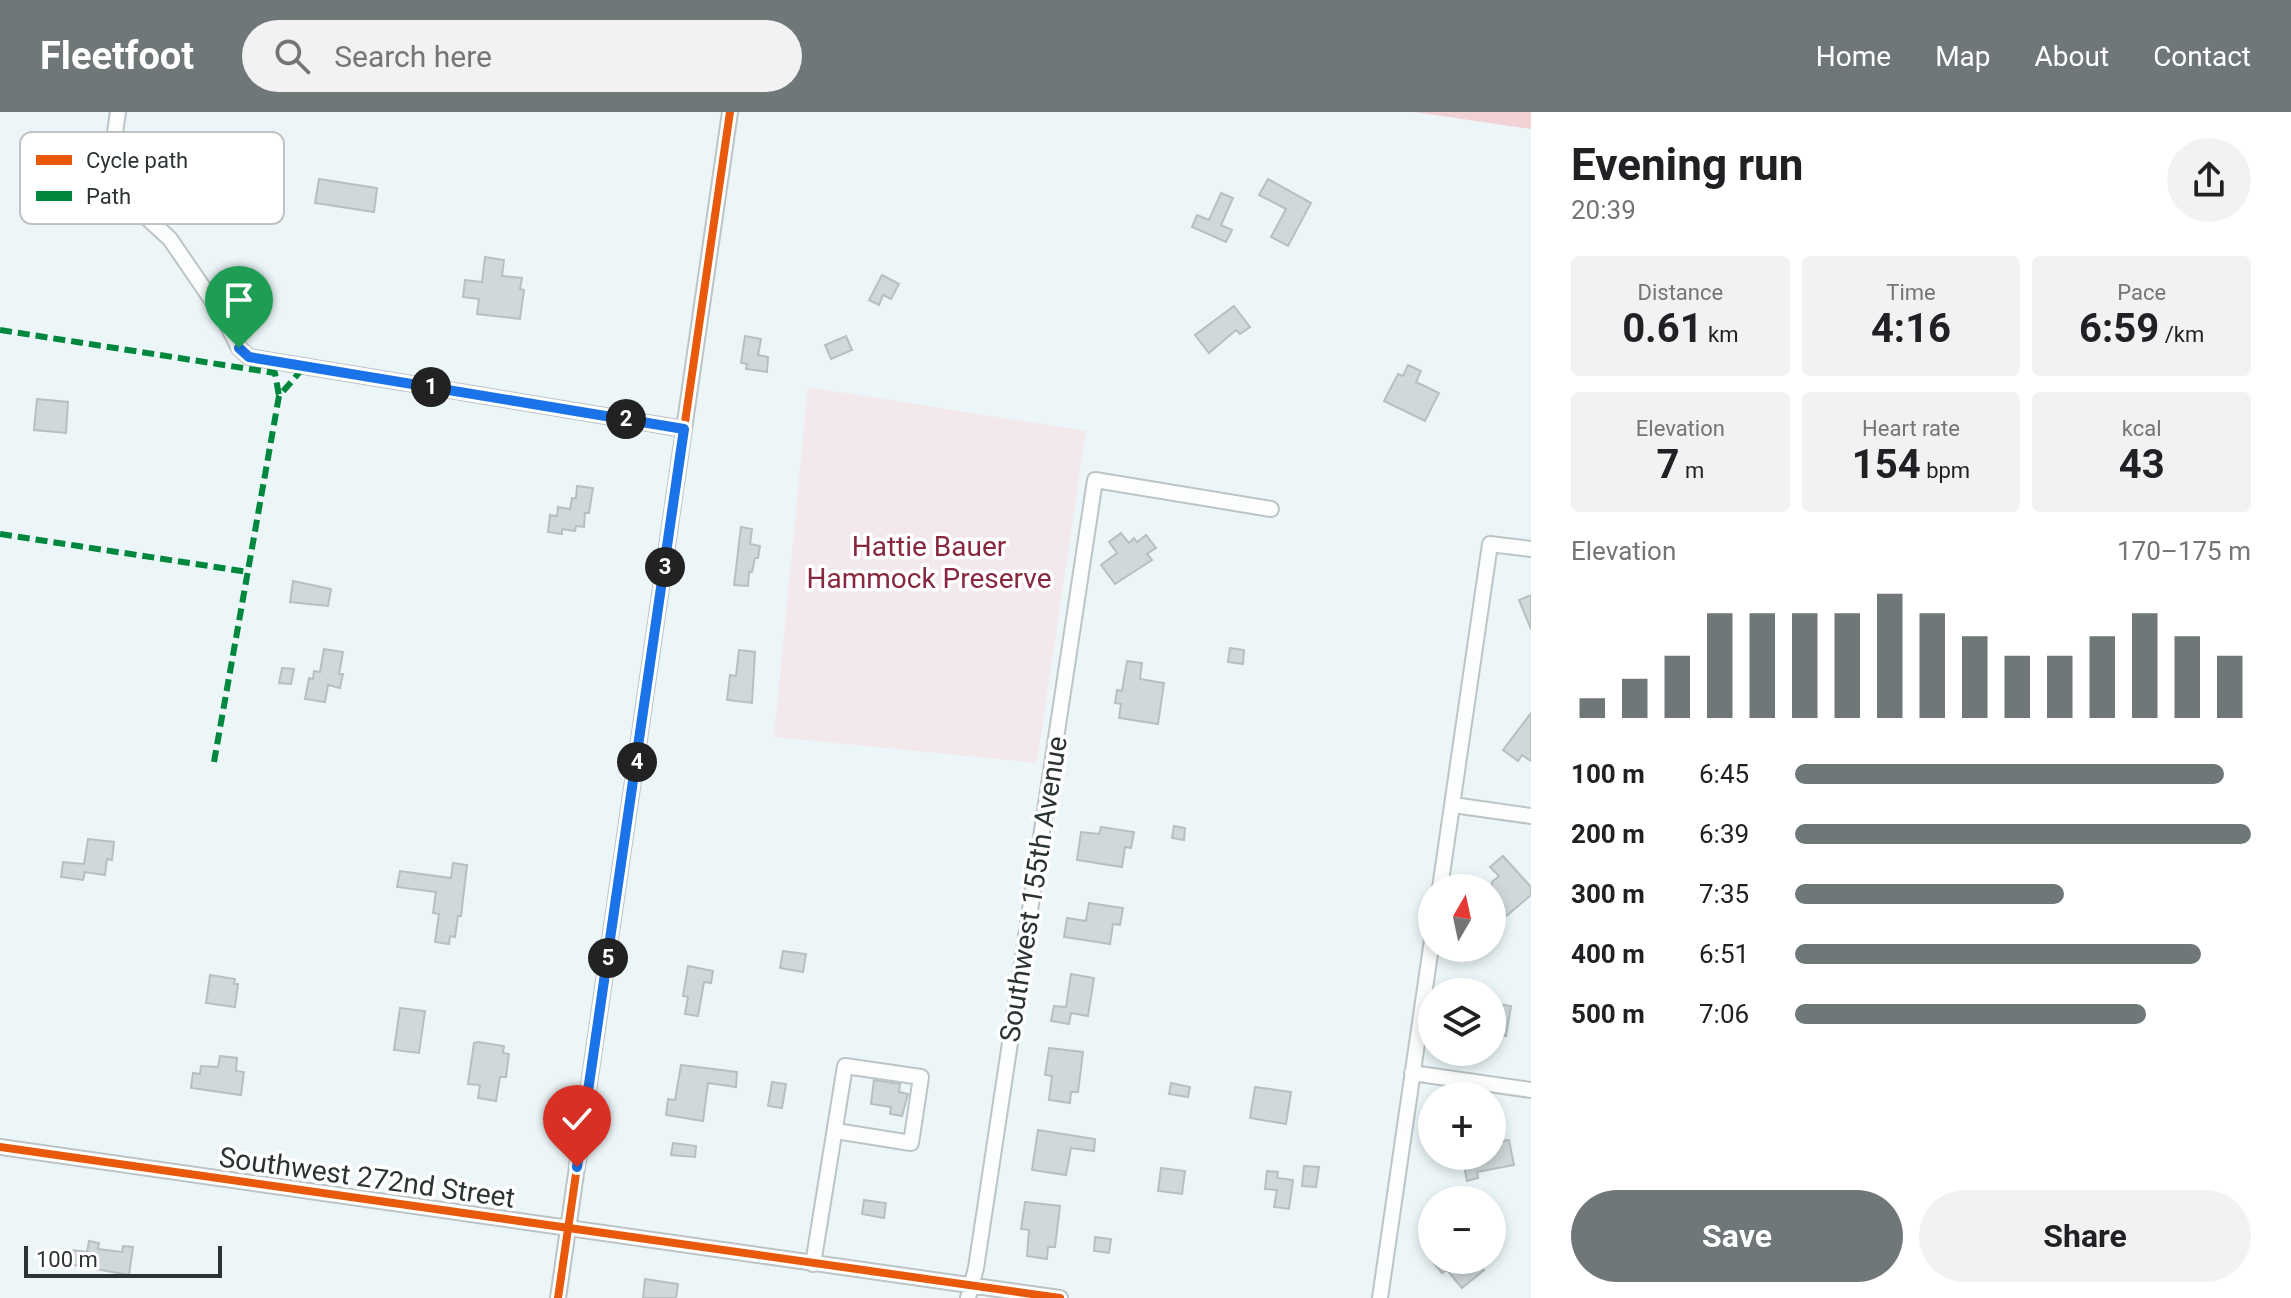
<!DOCTYPE html>
<meta charset="utf-8">
<style>
:root{--surface:#fff;--page:#f2f2f2;--text:#202124;--muted:#757577;--accent:#6f7779}
body{margin:0;font-family:Roboto,sans-serif;background:var(--page);color:var(--text);height:100vh;display:flex;flex-direction:column;font-size:30px;white-space:nowrap}
*{box-sizing:border-box;margin:0}
p{font-size:26px;color:var(--muted)}
.icon{flex:none;width:44px;height:44px;fill:none;stroke:currentColor;stroke-width:2;stroke-linecap:round;stroke-linejoin:round}
.map{position:relative;flex:1;overflow:hidden}
.drawer{display:flex;flex-direction:column;background:var(--surface);width:760px}
.drawer>*{flex:none}
.needle{width:52px;rotate:9deg}
.fabs{position:absolute;left:1418px;top:762px;display:grid;gap:16px}
.fabs a{display:grid;place-items:center;width:88px;height:88px;border-radius:50%;background:var(--surface);box-shadow:0 4px 12px #0003;font-size:40px}
.scale{position:absolute;left:24px;bottom:20px;width:198px;box-sizing:border-box;padding-left:8px;border:4px solid #2c3335;border-top:0;font-size:22px;line-height:28px;white-space:nowrap;color:#2c3335;-webkit-text-stroke:6px #fff;paint-order:stroke}
.pin{position:absolute;display:grid;place-items:center;width:68px;height:68px;color:#fff;margin:-82px -34px;border-radius:50% 50% 50% 0;rotate:-45deg;box-shadow:0 0 8px #0007}
.pin .icon{rotate:45deg}
.km{position:absolute;width:40px;height:40px;margin:-20px;border-radius:50%;background:#222;color:#fff;font-size:22px;line-height:40px;text-align:center}
.round{display:grid;place-items:center;flex:none;width:84px;height:84px;border-radius:42px;background:var(--page)}
.headline{display:flex;align-items:center;justify-content:space-between;height:136px;padding:0 40px}
h1{font-size:44px;font-weight:700;line-height:60px}
.metrics{display:grid;grid-template-columns:repeat(3,1fr);gap:12px;height:136px;padding:8px 40px}
.metrics div{display:grid;align-content:center;border-radius:8px;background:var(--page);text-align:center}
.metrics b{font-size:40px;font-weight:700}
.metrics small{font-size:22px;font-weight:400}
.metrics p{font-size:22px}
.chart{height:224px;padding:16px 40px}
.chart p{display:flex;justify-content:space-between}
.chart svg{width:100%;height:144px;margin-top:8px;stroke:var(--accent);stroke-width:6}
.action{display:flex;gap:16px;margin-top:auto;padding:16px 40px}
.action a{flex:1;height:92px;border-radius:48px;background:var(--accent);color:#fff;font-size:32px;font-weight:700;line-height:92px;text-align:center}
.action a+a{background:var(--page);color:var(--text)}
ul{padding:0 40px;list-style:none;font-size:26px}
li{display:grid;grid-template-columns:128px 96px 1fr;align-items:center;height:60px}
li i{height:20px;border-radius:10px;background:var(--accent)}
header{display:flex;align-items:center;gap:48px;box-sizing:border-box;height:112px;padding:0 40px;background:var(--accent);color:#fff}
header strong{font-size:38px}
nav{display:flex;gap:44px;margin-inline-start:auto;font-size:28px}
.search{width:560px;height:72px;background:var(--page);display:flex;align-items:center;gap:20px;box-sizing:border-box;padding:0 28px;border-radius:44px;color:var(--muted);font-size:30px}
main{display:flex;flex:1;min-height:0}
.map>svg:first-child{display:block}
</style>
<header>
<strong>Fleetfoot</strong>
<div class="search"><svg class="icon" aria-label="search" viewBox="0 0 24 24"><circle cx="10" cy="10" r="6"/><path d="M15 15l6 6"/></svg>Search here</div>
<nav><a>Home</a><a>Map</a><a>About</a><a>Contact</a></nav>
</header>
<main>
<div class="map">
<svg width="1531" height="1186" viewBox="0 0 1531 1186">
<rect width="100%" height="100%" fill="#ecf6f8"/>
<path fill="#f3e9ec" d="M808,275L1086,319L1037,651L774,625Z"/>
<path fill="#f3d2d6" d="M1414,0H1531V17Z"/>
<path fill="#d0d8da" stroke="#b7bfc1" stroke-width="2" d="M319,67L377,76L374,100L315,91Z
M1268,67L1311,91L1288,134L1271,125L1286,97L1259,83Z
M1221,81L1233,86L1221,113L1232,118L1226,130L1192,115L1197,103L1209,108Z
M485,145L504,148L502,164L522,166L520,177L524,178L520,207L477,202L479,187L463,185L465,168L482,170Z
M882,163L899,172L891,187L883,183L879,193L869,188Z
M1234,194L1250,215L1240,222L1236,218L1209,241L1195,223Z
M745,224L761,227L758,243L768,245L767,260L746,257L747,252L741,251Z
M846,224L852,238L831,247L825,233Z
M1408,253L1421,259L1416,270L1439,281L1425,309L1384,289L1398,262L1403,264Z
M37,287L68,290L66,321L34,318Z
M577,374L593,376L589,401H585L584,415L576,414L575,419L562,417V422L548,420L550,403L557,404L558,395L570,397L572,386H576Z
M741,415L752,417L750,432L760,434L758,446H755L752,460H749L748,474L734,473Z
M1121,421L1129,431L1134,426L1137,430L1146,423L1156,436L1147,442L1152,448L1115,472L1101,453L1117,441L1109,430Z
M293,469L331,477L328,494L290,490Z
M1531,483V517L1519,488Z
M1230,536L1244,538L1243,552L1228,550Z
M324,537L343,540L339,562H343L340,576L328,573L325,590L305,587L309,566L313,567L314,559L320,560Z
M739,538L755,540L752,591L727,588L730,563L736,564Z
M1127,549L1142,551L1140,567L1164,571L1158,612L1119,606L1121,592L1115,591L1117,578L1122,579Z
M282,556L294,557L291,572L279,571Z
M1531,601V649L1522,643L1518,649L1503,638Z
M1174,714L1185,716L1184,728L1172,726Z
M1101,715L1134,720L1131,736L1125,735L1122,755L1077,748L1081,720L1099,722Z
M88,727L114,730L112,748L107,747L105,763L85,760L83,768L61,765L63,750L84,752Z
M1503,744L1531,775V783L1497,812L1492,806V770L1499,764L1490,755Z
M453,751L467,753L461,804H458L455,825L450,824L449,832L435,830L439,802L433,801L436,780L397,775L400,759L451,766Z
M1089,791L1123,796L1120,813L1113,812L1110,832L1064,825L1067,806L1086,809Z
M783,839L806,842L803,860L780,856Z
M688,854L713,859L711,871L704,870L698,904L685,902L688,885L683,884Z
M1071,862L1094,866L1088,904L1071,901L1069,912L1051,909L1054,894L1066,895Z
M210,863L235,867L234,872H238L235,895L206,891Z
M1492,891L1511,894L1506,924L1492,922Z
M400,896L425,899L419,941L394,938Z
M478,930L504,934L503,941L509,942L506,965H500L496,989L478,986L480,973L468,972L474,931Z
M1049,936L1083,940L1078,980H1071L1070,991L1049,988L1052,964L1045,963Z
M220,944L237,946L236,959L244,960L241,983L191,976L193,961L200,962L201,954L218,955Z
M681,953L737,960L736,975L708,971L703,1009L666,1003L668,987L675,988Z
M874,968L900,972L899,980L908,982L902,1004L890,1002L891,995L871,992Z
M772,970L786,972L782,996L768,994Z
M1171,971L1190,975L1188,985L1169,982Z
M1255,975L1291,980L1286,1012L1250,1006Z
M1038,1018L1095,1027L1094,1039L1071,1036L1066,1063L1032,1058Z
M1509,1028L1514,1053L1477,1060L1478,1066L1467,1069L1462,1044H1492V1031Z
M673,1031L696,1034L695,1045L671,1043Z
M1304,1054L1319,1055L1316,1075L1302,1074Z
M1161,1056L1185,1059L1182,1082L1158,1079Z
M1267,1059L1278,1060L1277,1066L1293,1068L1289,1097L1274,1095L1277,1078L1265,1077Z
M864,1088L886,1091L884,1106L862,1102Z
M1025,1090L1060,1094L1055,1135H1048L1047,1147L1027,1144L1029,1118L1021,1117Z
M1095,1125L1111,1127L1109,1141L1094,1139Z
M89,1129L99,1131L98,1137L122,1140L123,1134L133,1135L129,1163L62,1151L64,1137L87,1140Z
M1431,1148H1476L1484,1158L1462,1176L1447,1158L1442,1161Z
M645,1167L678,1172L676,1186H643Z"/>
<g fill="none" stroke-linecap="round" stroke-linejoin="round">
<g stroke="#bcc4c6" stroke-width="18">
<path id="minor" d="M118,0L111,47L112,70L123,84L170,127L222,203L239,236L249,245L684,317
M1453,693L1531,704
M1440,776L1490,432L1531,437
M1412,961L1531,978
M0,1035L1060,1186
M813,1152L845,954L921,965L911,1031L836,1019
M558,1186L730,0
M968,1186L976,1156L1095,368L1271,397
M1380,1186L1432,828"/>
</g>
<use href="#minor" stroke="#fcfefe" stroke-width="14"/>
<path stroke="#00873e" stroke-width="6" stroke-dasharray="12 6" stroke-linecap="butt" d="M0,218L275,261L279,284
M0,422L248,460
M214,650L279,284L305,254"/>
<g stroke="#fff" stroke-width="13">
<path id="cycleway" d="M0,1035L1060,1186
M558,1186L730,0"/>
</g>
<use href="#cycleway" stroke="#e8590c" stroke-width="8"/>
</g>
<g fill="none" stroke-linecap="round" stroke-linejoin="round">
<g stroke="#fff" stroke-width="16">
<path id="route" d="M239,236L249,245L684,317L577,1055"/>
</g>
<use href="#route" stroke="#1a73e8" stroke-width="10"/>
</g>
<g text-anchor="middle" stroke-width="7" stroke-linejoin="round" paint-order="stroke">
<g font-size="28" fill="#88283f" stroke="#fff">
<text x="929" y="444">Hattie Bauer<tspan x="929" dy="32">Hammock Preserve</tspan></text>
</g>
<g font-size="28" fill="#2c3335" stroke="#fff">
<text transform="translate(1033 777) rotate(-81)" y="10">Southwest 155th Avenue</text>
<text transform="translate(367 1065) rotate(8)" y="10">Southwest 272nd Street</text>
</g>
</g>
<rect x="20" y="20" width="264" height="92" rx="12" fill="#fff" stroke="#c0c2c2" stroke-width="2"/>
<rect x="36" y="43" width="36" height="10" fill="#e8590c"/>
<rect x="36" y="79" width="36" height="10" fill="#00873e"/>
<g font-size="22" fill="#2c3335">
<text x="86" y="56">Cycle path</text>
<text x="86" y="92">Path</text>
</g>
</svg>
<div class="fabs">
<a><svg class="needle" viewBox="-14 -14 28 28"><path d="M0-13l5 13h-10z" fill="#e53935"/><path d="M0 13l5-13h-10z" fill="#757577"/></svg></a>
<a><svg class="icon" aria-label="layers" viewBox="0 0 24 24"><path d="M12 4l9 5-9 5-9-5zM3 14l9 5 9-5"/></svg></a>
<a>+</a>
<a>−</a>
</div>
<div class="scale">100 m</div>
<div class="pin" style="left:239px;top:236px;background:#1e9e55"><svg class="icon" aria-label="arrive" viewBox="0 0 24 24"><path d="M6 21V4h12l-3 4 3 4H6"/></svg></div>
<div class="pin" style="left:577px;top:1055px;background:#d93025"><svg class="icon" aria-label="check" viewBox="0 0 24 24"><path d="M5 12l5 5 9-10"/></svg></div>
<b class="km" style="left:431px;top:275px">1</b>
<b class="km" style="left:626px;top:307px">2</b>
<b class="km" style="left:665px;top:455px">3</b>
<b class="km" style="left:637px;top:650px">4</b>
<b class="km" style="left:608px;top:846px">5</b>
</div>
<section class="drawer">
<div class="headline"><div><h1>Evening run</h1><p>20:39</p></div><a class="round"><svg class="icon" aria-label="share" viewBox="0 0 24 24"><path d="M12 15V3M7 8l5-5 5 5M5 13v7h14v-7"/></svg></a></div>
<div class="metrics">
<div><p>Distance</p><b>0.61<small> km</small></b></div>
<div><p>Time</p><b>4:16</b></div>
<div><p>Pace</p><b>6:59<small> /km</small></b></div>
</div>
<div class="metrics">
<div><p>Elevation</p><b>7<small> m</small></b></div>
<div><p>Heart rate</p><b>154<small> bpm</small></b></div>
<div><p>kcal</p><b>43</b></div>
</div>
<div class="chart"><p><span>Elevation</span>170–175 m</p>
<svg viewBox="0 0 160 44" preserveAspectRatio="none"><path d="M5 44V38M15 44V32M25 44V25M35 44V12M45 44V12M55 44V12M65 44V12M75 44V6M85 44V12M95 44V19M105 44V25M115 44V25M125 44V19M135 44V12M145 44V19M155 44V25"/></svg>
</div>
<ul>
<li><b>100 m</b>6:45<i style="width:94%"></i></li>
<li><b>200 m</b>6:39<i style="width:100%"></i></li>
<li><b>300 m</b>7:35<i style="width:59%"></i></li>
<li><b>400 m</b>6:51<i style="width:89%"></i></li>
<li><b>500 m</b>7:06<i style="width:77%"></i></li>
</ul>
<div class="action"><a>Save</a><a>Share</a></div>
</section>
</main>
